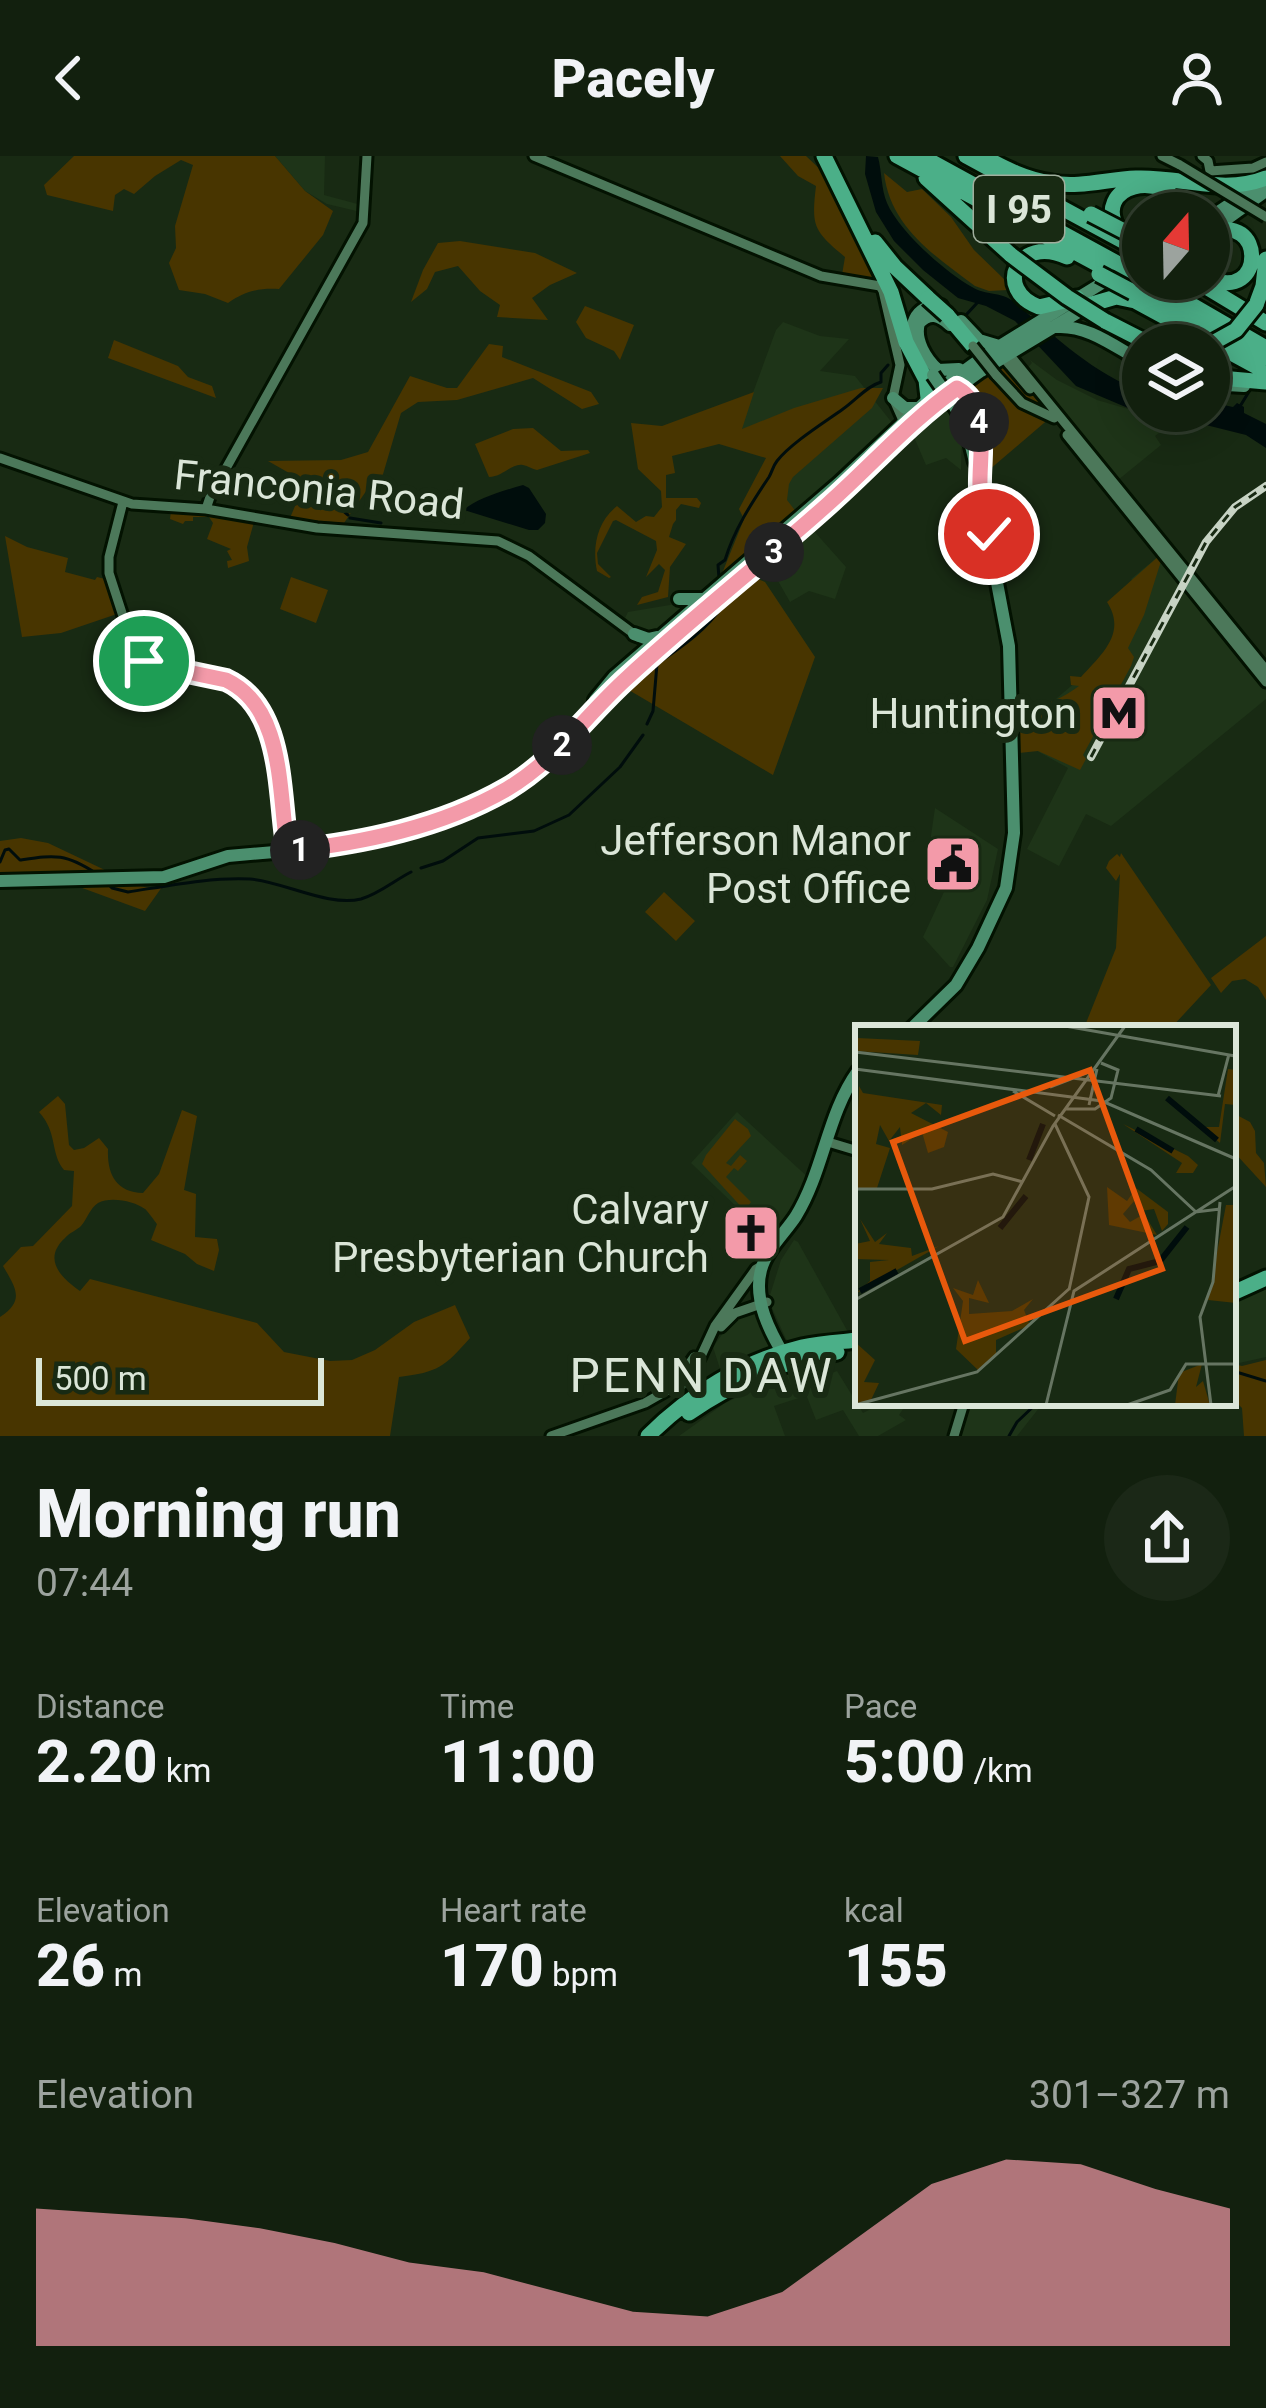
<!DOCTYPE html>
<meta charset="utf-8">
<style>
:root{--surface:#12200e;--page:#1b2817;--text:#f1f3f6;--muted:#9ca39e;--line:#313e2e;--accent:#f39aa9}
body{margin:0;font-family:Roboto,sans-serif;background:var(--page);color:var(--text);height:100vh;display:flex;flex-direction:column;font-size:45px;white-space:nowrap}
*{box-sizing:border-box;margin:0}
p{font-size:39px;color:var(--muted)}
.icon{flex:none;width:66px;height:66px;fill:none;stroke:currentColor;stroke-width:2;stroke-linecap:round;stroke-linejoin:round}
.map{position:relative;height:1280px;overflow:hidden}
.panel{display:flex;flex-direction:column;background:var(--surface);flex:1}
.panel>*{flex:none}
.needle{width:78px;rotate:20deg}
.fabs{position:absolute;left:1122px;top:36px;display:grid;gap:24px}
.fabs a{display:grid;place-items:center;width:108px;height:108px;border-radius:50%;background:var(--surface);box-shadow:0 6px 30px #0003,0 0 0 3px var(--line);font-size:60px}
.scale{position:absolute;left:36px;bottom:30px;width:288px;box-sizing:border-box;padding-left:12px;border:6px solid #dbe6d8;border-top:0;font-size:33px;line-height:42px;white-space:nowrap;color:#dbe6d8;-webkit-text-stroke:9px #182a13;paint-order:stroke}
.pin{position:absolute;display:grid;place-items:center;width:102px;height:102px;color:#fff;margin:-51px;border:6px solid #fff;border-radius:50%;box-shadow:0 3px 12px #0007}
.km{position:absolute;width:60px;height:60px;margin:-30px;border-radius:50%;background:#222;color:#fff;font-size:33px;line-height:60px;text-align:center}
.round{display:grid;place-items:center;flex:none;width:126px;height:126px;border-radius:63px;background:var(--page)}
.headline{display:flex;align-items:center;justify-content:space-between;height:204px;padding:0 36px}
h1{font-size:66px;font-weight:800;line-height:90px}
.figures{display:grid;grid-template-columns:repeat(3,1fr);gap:18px;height:204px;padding:12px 36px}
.figures div{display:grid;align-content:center}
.figures b{font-size:60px;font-weight:800}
.figures small{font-size:33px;font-weight:400}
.figures p{font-size:33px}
.chart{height:336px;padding:24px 36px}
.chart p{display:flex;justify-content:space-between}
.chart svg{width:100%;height:216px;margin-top:12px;fill:var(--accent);opacity:.7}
header{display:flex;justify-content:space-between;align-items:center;height:156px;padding:0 36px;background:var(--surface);font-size:54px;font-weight:800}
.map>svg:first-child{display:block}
</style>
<header><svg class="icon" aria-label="back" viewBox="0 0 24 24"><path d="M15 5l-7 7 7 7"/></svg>Pacely<svg class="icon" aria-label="person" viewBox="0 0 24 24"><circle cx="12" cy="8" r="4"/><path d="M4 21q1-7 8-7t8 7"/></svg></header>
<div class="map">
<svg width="1266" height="1280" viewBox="0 0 1266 1280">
<rect width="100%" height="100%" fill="#182a13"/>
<path fill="#1e3418" d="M275,0H325L324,39L365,50V57L327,48L305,35Z
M783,166L820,180L849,183L820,215L855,220L893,268L796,356L785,344L789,306L733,291L776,174Z
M1030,204L1057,224L1097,244L1173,266L1155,280L1161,289L1118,324L1059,255L1027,212L1032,207Z
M943,252L962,269L961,314L946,302L926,309L914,281L916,275Z
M819,363L813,374L846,411L835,443L809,435L790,446L769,409L770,404Z
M1160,399L1254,523L1266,532V543L1111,670L1086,658L1059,710L1027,693L1068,612L1030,591L1043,554L1132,478L1143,437L1131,423Z
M682,447L685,451L684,455L657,477H642L625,462L628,456Z
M935,652L998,693L987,744L953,811H950L923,781L950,723L927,707Z
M737,956L811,1024L773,1086L691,1007Z
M794,1084L798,1086L848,1176L792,1186L786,1183L772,1152L770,1139L781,1104Z
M1266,1133V1201L1239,1207L1233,1205V1146Z
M749,1155L760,1157L773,1193L721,1216L713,1191L734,1162Z
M786,1211L799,1242L774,1250L785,1280H679L725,1247L765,1228L762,1217Z
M837,1215L863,1257L883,1247H900L903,1253L899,1259L906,1264L878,1280H859L843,1254L816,1264L802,1228Z
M970,1247H1043L1017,1280H958Z"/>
<path fill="#483500" d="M74,0H275L305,35L333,55L323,79L279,133C258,132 245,135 228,147L205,138L179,134L169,107L176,92L175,70L193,9L181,4L155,20L134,38L124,33L115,39L113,55L47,39L44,29Z
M780,0H806L824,17L870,107L873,125L842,119L845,101C814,75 811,71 816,30L798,20Z
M884,17L907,36L922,33L951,61L974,94L1005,124L1008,134L989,135L975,130C935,100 890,71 884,17Z
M460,85L535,97L577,117L550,129L532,142L548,164L497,161L500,149L480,135L458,110L435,116L427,133L411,146L423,114L438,87Z
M585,150L634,169L620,204L614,195L586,182L576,166Z
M114,184L178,210L188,221L212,230L216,242L108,202Z
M489,188L503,190L502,201L591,236L599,248L582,253L533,222L457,244L418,246L401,257L381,325L369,331L344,367L290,362L305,326L268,305L341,304L368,296L410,220L447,232H457Z
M1000,209H1008L1044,253L1008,238L1051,261L989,314L985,307L971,231Z
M861,232H883L872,252L793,321L789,328L787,344L797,357L728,418L721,420L744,363L739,353L766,302L719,288L672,300L675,317L666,319V342H697L701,347L699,352L681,348L676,354V364L673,368L669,381L686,388L670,411L668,441L637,449L642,441L658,436L665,414L659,408L646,421L657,394L656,385L616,364L613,365L597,397L598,408L611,421L609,422L597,415C592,391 597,366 617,350L636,366L646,360L654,361L662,351L661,335L638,313L631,267L662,270L754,236L742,273L794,252Z
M533,272L561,295L588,294L590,297L537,314C532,313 528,310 523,309C511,307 503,321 489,321L475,288L513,273Z
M171,355L216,358L254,366L247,391L249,405L228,412L227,405L232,404L227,395L231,393L207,383L213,367L209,361H193V365H185L183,368L170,363Z
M5,380L27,391L68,402L65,416L95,424L97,421L105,423L117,458L61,477L22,481Z
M1160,399L1162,402L1144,459L1128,492L1134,501L1131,510L1083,599L1086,603L1080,614L1038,595L1019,597L1016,573L1025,553C1045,550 1063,542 1079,530L1071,529L1070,520L1081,521C1102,498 1127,477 1107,446Z
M291,421L328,434L316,467L280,453Z
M755,422L765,426L815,501L773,619L622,530L712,457L716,459L730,446L729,443Z
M21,682L48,687L107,715L0,720V685Z
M1121,697L1211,829L1171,872H1084L1116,792L1120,718L1116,725L1106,712L1109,705L1117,698L1120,701Z
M132,728L149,732L162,731L145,755L74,729Z
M664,736L695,765L676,785L645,756Z
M1266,780V844L1258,831L1245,823L1232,825L1221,837L1211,822Z
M58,940L65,948L69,989L74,994L84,992L99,982L108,993C107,1018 116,1036 143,1037L159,1018L182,954L197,960L184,1034L196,1038L195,1081L217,1083L219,1094L214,1115L197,1108L185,1098L151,1084L157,1068C156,1067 147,1054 145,1053C135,1045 110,1040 98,1047C90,1052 87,1063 81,1070C77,1074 69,1077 65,1082C42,1103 61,1122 80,1135L90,1123L257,1167L284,1196L330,1205L352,1204L375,1194L414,1166L455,1149L470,1182C444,1211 439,1216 399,1221L390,1280H0V1161C26,1144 15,1131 3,1110L21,1091L33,1090L72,1050L74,1015L64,1014C50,997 58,977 39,956Z
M1233,957L1250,966L1255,975L1256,997L1264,1007L1266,1031L1233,995Z
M735,963L748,973L751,980L726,1007L731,1010L740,999L747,1005L738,1015L734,1012L726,1021L751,1046L745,1055L702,1008L706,999Z
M1266,1204V1280H1244L1242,1252L1233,1243V1208L1242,1210Z"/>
<path fill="#000d0c" d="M866,0L878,1C882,16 881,33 887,47C899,75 945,116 972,131C986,140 1001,135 1014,146C1053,178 1094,219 1143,235V255L1128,252L1076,230L1015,165L986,150L958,142L923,114L894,85L876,56L865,18Z
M1209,246L1233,251L1237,247L1244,251V257L1266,268V292L1246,279L1150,255H1209Z
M523,329L529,332L546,358L545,367L538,374H529L464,354C475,343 505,334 523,329Z"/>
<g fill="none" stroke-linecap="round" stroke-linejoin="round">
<path stroke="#000d0c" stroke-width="3" d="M966,159L977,147
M1239,252L1253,229
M331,349L340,352L348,359
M426,359L465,354
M350,362L381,367
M719,422L718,409L725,404C734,374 751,348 769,321C772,316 773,310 777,305C791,287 825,266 843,253C856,244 867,230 881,226V217L888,209
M647,568L653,555L657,508C680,492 707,474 723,449
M0,706L5,694L9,693L20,704C55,699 65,697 97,718
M421,712L443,705L478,682L534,675L569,659L620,611L643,579
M106,726L112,732L128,736C167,730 211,721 250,723C285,726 328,751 361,743C379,738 395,724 411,716
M1233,1215L1266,1225
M1009,1280L1017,1266L1037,1247"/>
<g stroke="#031201" stroke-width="15">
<path id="secondary" d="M534,0L821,120L880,130L883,135L900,209L893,242L905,269
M1162,0L1180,9
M1202,0L1208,5L1210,15L1253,12L1266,6
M1008,197L1266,514
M1003,201L1030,233
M996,219L1022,247L1054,262
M1067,279L1266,526
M0,302L132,348L206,353L317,372L498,385L529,400L638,481
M123,346L109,401V417L133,491L144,505L152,508C178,515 212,514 235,528C284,559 280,644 288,696
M206,353L210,341L363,67L367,0
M828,986L858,995
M721,1171L735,1157L767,1146
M673,1231L694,1201
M551,1280L645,1247L673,1231L681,1230L696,1211L715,1170L756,1113L761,1110
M954,1280L964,1247"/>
</g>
<g stroke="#031201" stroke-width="18">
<path id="primary" d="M1209,62L1265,25
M1210,75L1266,35
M961,165L979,184L999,190
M950,169C939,159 930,156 919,167C914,184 926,203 938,214L959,213
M1057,171C1089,169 1116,192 1143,206
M916,193C908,171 913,149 941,150
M1209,228L1244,230
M893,242L905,252H918
M955,251L966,270L975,306
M679,443H704
M634,478L648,483L657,481
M595,544L614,521L839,327L939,233L990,196L1143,102
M0,725L164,721L228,700L321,692L417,670L450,660L501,637L537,613L627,522L832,345L942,243L981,215L1090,149
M912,872L956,829L978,792L1006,732L1014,677L1009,490L980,337L981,273L978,260L968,239L964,234L953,230
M785,1201C770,1176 753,1144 761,1114C766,1094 785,1077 796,1060C824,1014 827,958 858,915"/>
</g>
<g stroke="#031201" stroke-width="21">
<path id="highway" d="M824,0L891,136L906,186L926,224L928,242
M897,0L1106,113
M921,0L1117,107
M966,0L1143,96
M982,0C1004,12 1027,24 1052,27C1080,32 1108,23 1136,22C1179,20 1224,39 1266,22
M926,22L1011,99
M1119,76C1089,28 1168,10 1183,57
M1209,78C1266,53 1266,148 1209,122
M875,86L895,111L928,142
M1067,101C1017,78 993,134 1039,151L1077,142
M1147,123L1266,192
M1193,123L1266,167
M1140,132L1262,203
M1092,148L1116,141L1135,145L1266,216
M1256,149L1263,130L1266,103
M947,159L973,190
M1105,165L1152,189
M1209,221L1266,226
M1233,1137L1266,1122
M689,1257C734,1226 782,1204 837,1196
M648,1280C690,1238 744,1205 802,1191C820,1187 839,1186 858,1184"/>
</g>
<use href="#secondary" stroke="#4c785a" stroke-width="9"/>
<use href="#primary" stroke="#4b8f6e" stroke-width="12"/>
<use href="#highway" stroke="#4baf88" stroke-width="15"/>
<g stroke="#c7d3c4" stroke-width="8">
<path id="rail" d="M1091,601L1206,386L1235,351L1266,330"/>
</g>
<use href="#rail" stroke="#182a13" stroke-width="3" stroke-dasharray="9" stroke-linecap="butt"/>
<g stroke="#031201" stroke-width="15" stroke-linecap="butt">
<path id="secondary-bridge" d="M1180,9L1266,61
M973,190L996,219"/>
</g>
<g stroke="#031201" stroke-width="18" stroke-linecap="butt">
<path id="primary-bridge" d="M933,219L955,251"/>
</g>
<g stroke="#031201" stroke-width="21" stroke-linecap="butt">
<path id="highway-bridge" d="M1091,58L1143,85
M1011,99L1067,141L1105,165
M1117,107L1143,121
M1099,118L1133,136
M928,142L947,159
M1209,189L1236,174L1256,149"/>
</g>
<use href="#secondary-bridge" stroke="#4c785a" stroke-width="9"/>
<use href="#primary-bridge" stroke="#4b8f6e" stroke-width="12"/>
<use href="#highway-bridge" stroke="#4baf88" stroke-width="15"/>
</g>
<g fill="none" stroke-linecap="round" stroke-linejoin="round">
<g stroke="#fff" stroke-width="24">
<path id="route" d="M144,505L159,510L226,524C286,552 278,640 288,695C363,687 441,671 507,633C555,605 586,559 627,522C692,462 762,407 828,348C871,310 910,265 957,232C991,251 979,298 980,330C981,346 985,362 989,378"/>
</g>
<use href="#route" stroke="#f39aa9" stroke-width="15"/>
</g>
<defs>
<g id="metro-square" transform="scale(3)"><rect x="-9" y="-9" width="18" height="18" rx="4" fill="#f39aa9" stroke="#182a13"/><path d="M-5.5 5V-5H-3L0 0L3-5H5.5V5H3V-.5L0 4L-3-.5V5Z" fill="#111"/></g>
<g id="civic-square" transform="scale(3)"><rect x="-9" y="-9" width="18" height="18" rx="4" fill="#f39aa9" stroke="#182a13"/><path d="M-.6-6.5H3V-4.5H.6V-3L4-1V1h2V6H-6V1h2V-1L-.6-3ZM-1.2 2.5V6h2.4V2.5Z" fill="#111"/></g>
<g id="church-square" transform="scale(3)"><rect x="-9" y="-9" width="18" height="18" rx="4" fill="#f39aa9" stroke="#182a13"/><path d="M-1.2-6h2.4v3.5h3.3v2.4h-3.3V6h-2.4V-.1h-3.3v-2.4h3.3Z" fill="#111"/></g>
</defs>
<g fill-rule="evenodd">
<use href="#metro-square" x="1119" y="557"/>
<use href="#civic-square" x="953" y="708"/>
<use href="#church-square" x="751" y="1077"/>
</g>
<g text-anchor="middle" stroke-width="12" stroke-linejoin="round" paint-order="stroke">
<rect fill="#182a13" stroke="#a0ae9d" stroke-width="3" x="974" y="20" width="90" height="66" rx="9"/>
<g font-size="39" font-weight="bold" fill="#dbe6d8">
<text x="1019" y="67">I 95</text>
</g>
<g font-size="42" fill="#dbe6d8" stroke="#182a13">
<text transform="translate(319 333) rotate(6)" y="15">Franconia Road</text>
</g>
<g font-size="42" fill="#dbe6d8" stroke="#182a13" text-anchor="end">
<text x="1077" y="572">Huntington</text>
<text x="911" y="699">Jefferson Manor<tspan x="911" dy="48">Post Office</tspan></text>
<text x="709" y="1068">Calvary<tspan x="709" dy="48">Presbyterian Church</tspan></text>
</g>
<g font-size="48" letter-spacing="3" fill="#dbe6d8" stroke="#182a13">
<text x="702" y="1236">PENN DAW</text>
</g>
</g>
<g transform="translate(855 869)">
<rect width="381" height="381" fill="#182a13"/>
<path d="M2,13L65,16L63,30L0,26ZM373,44L381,45V80L370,79L365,118L311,70L347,102H364ZM4,61L8,68L87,80L86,90L71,78L56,88L93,107L89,122L73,128L67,107L47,120L45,102L34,116L25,100L21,119L35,123L22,163L0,164ZM268,99L333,131L343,140L338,148H321L327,138ZM281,163L313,187V199L307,206L299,184L286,186L280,175L268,189L275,197L289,189L302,210L254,200L252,162L272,176ZM371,180H381V278L353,275ZM5,194L20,217L32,208L24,219L56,223L57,231L84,221L0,269L15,256V237L34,235L0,234V219L15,216ZM123,255L134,278L114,273V289L157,286L178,274L169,285L175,300L141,315V330L123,345L101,324L108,276L98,263L118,270ZM0,317L20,335L9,357L24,358L16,375L0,379ZM347,339L341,362L348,356L355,380H320L324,348Z" fill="#483500"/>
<path fill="none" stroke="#000d0c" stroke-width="6" d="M312,73L362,115M281,104L318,126M174,135L188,99M145,203L171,171M5,266L42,246M261,274L274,244L305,236L332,202"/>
<path fill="none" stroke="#667562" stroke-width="3" d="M210,1L380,31M0,27L366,71M0,44L247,76L381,134M195,62L239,45M158,66L200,91M363,71L374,29M234,80L242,44M211,84H240L256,73L263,45L246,38M203,90L296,145L341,187L365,184M200,99L234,172L214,265M0,164H77L138,149L168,157M0,275L148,192L198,101L270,1M0,380L122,347L215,263M191,380L219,266L381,161M272,380L315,365L331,339H381M356,380L345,292L358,257L365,177"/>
<path fill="#e8590c" fill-opacity="0.15" stroke="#e8590c" stroke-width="6" d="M235,45L307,244L110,316L38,117Z"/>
<rect width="381" height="381" fill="none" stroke="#dbe6d8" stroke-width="6"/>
</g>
</svg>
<div class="fabs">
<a><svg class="needle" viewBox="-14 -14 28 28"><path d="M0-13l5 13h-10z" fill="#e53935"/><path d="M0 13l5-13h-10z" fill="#9ca39e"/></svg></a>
<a><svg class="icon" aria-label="layers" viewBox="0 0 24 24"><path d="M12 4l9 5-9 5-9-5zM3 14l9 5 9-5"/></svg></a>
</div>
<div class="scale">500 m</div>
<div class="pin" style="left:144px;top:505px;background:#1e9e55"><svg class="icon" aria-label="arrive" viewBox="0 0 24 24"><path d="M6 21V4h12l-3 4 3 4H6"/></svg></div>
<div class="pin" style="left:989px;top:378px;background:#d93025"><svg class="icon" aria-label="check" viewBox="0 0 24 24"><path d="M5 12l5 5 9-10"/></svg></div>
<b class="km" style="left:300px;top:694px">1</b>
<b class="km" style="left:562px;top:589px">2</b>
<b class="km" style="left:774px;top:396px">3</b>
<b class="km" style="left:979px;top:266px">4</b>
</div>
<section class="panel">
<div class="headline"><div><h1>Morning run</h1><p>07:44</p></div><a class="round"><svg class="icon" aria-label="share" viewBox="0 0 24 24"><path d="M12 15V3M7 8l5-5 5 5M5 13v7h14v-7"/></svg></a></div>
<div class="figures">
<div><p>Distance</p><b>2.20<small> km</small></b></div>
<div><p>Time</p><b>11:00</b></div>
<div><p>Pace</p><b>5:00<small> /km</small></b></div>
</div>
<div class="figures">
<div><p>Elevation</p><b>26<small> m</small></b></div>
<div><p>Heart rate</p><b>170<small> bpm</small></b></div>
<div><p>kcal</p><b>155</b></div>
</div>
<div class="chart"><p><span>Elevation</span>301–327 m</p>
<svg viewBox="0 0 160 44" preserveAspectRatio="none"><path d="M0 44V16L10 17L20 18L30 20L40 23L50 27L60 29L70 33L80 37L90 38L100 33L110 22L120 11L130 6L140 7L150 12L160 16V44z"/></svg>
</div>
</section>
